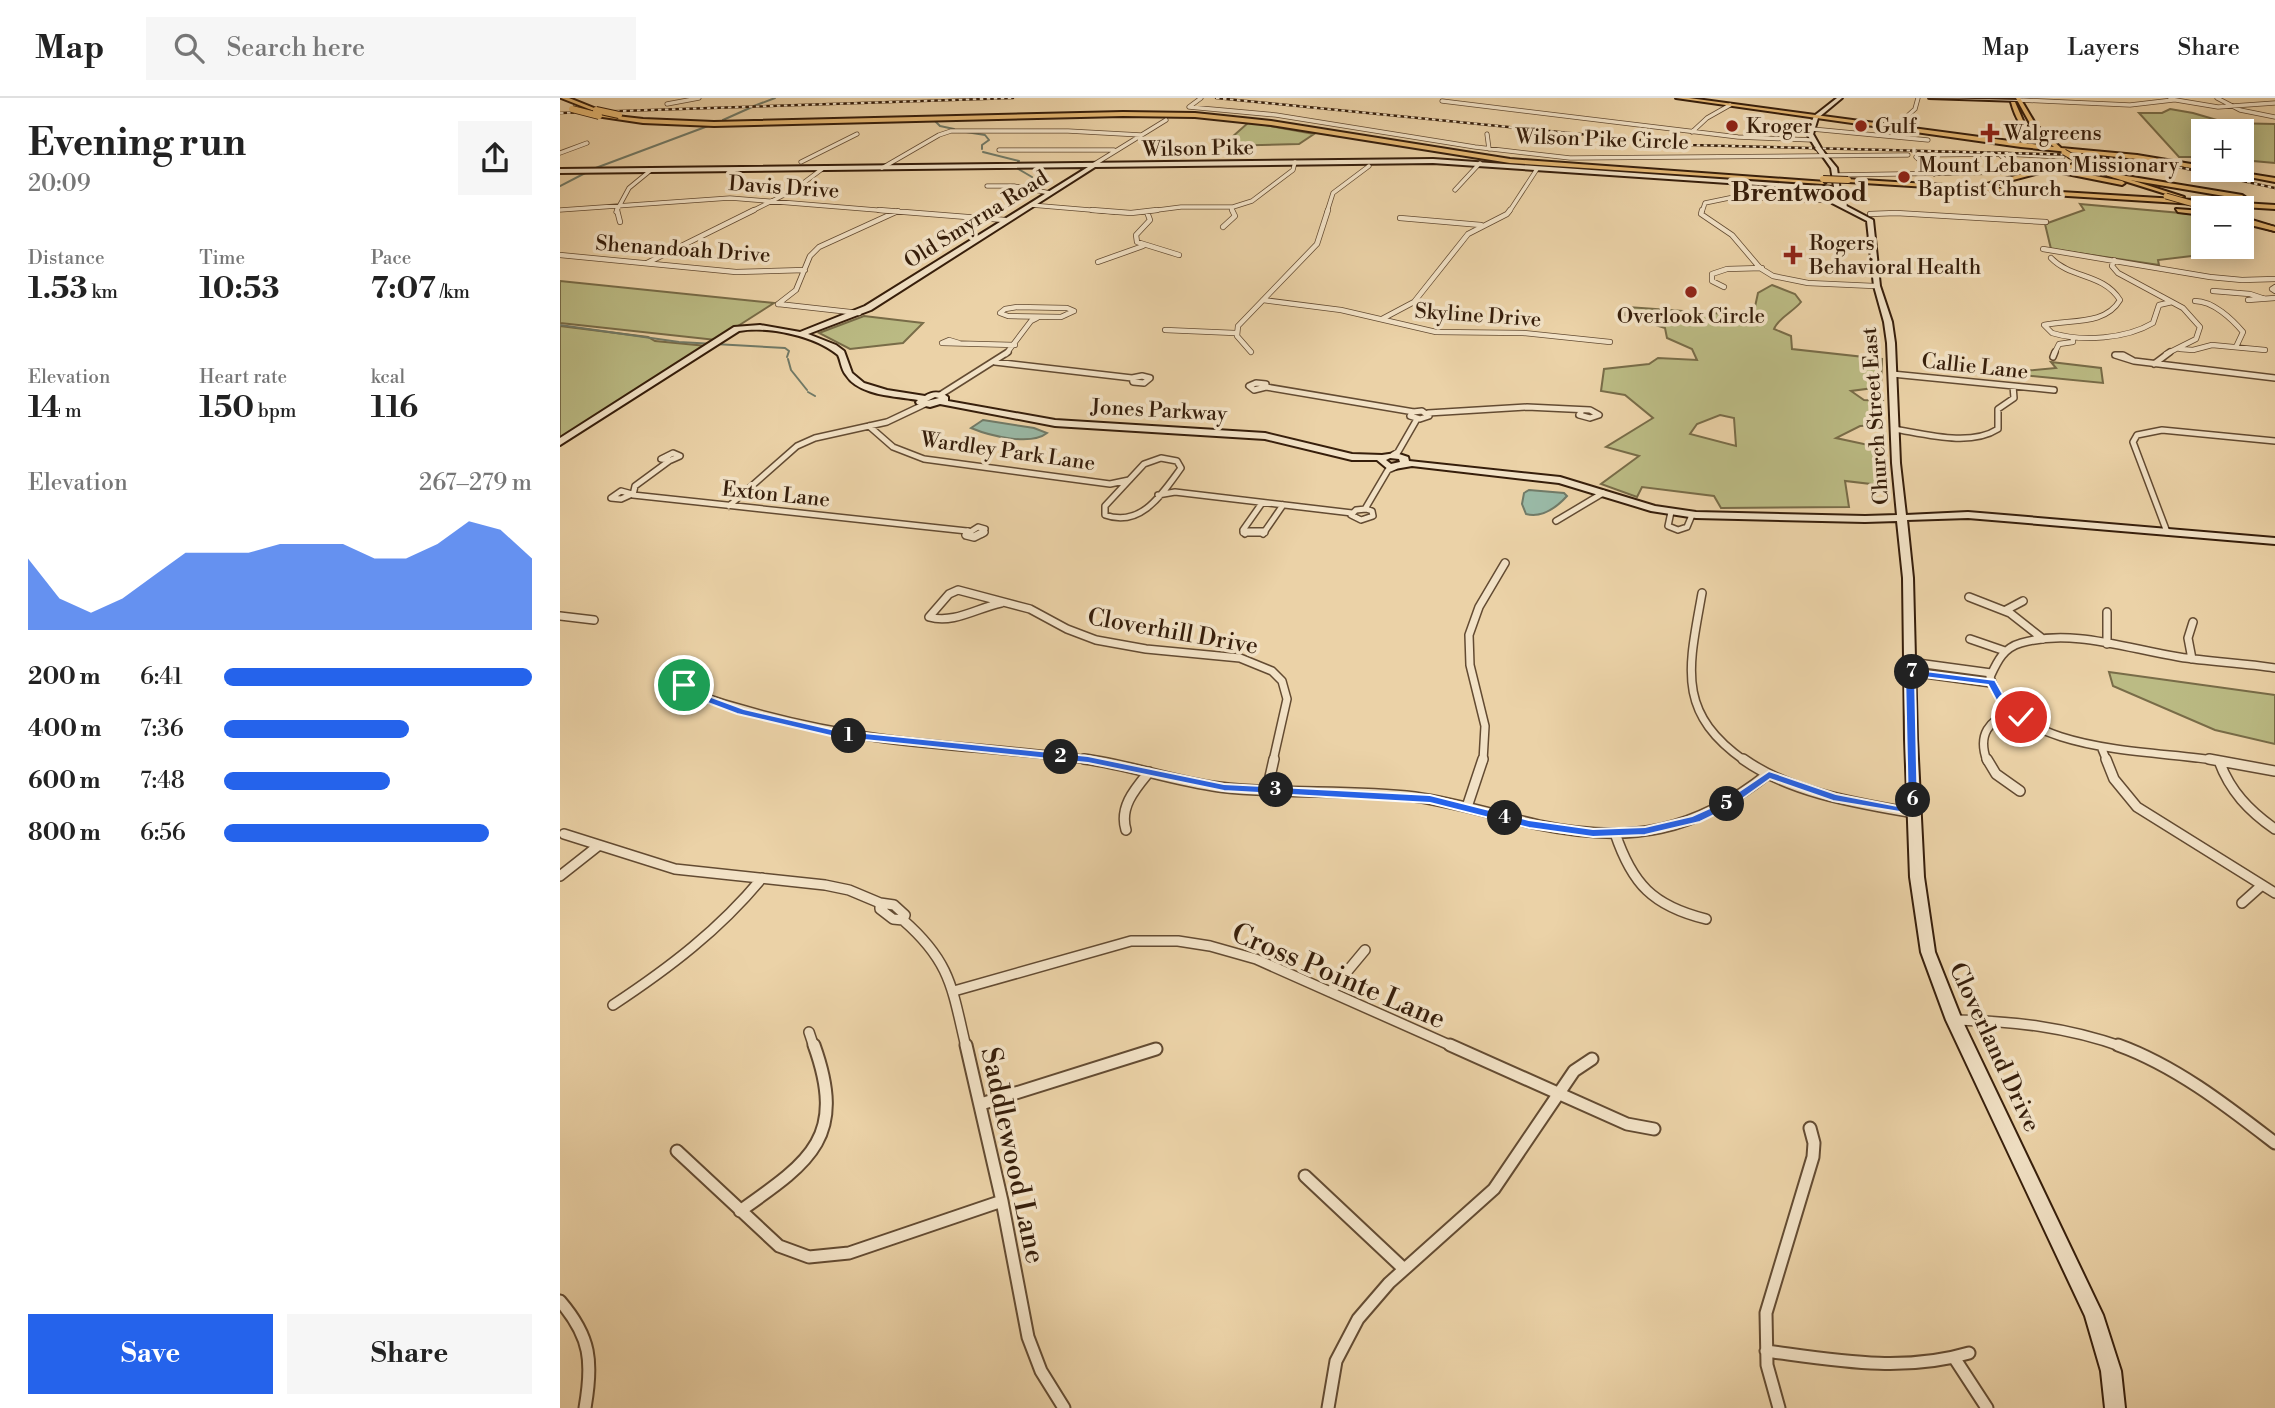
<!DOCTYPE html>
<meta charset="utf-8">
<style>
:root{--surface:#fff;--page:#f6f6f6;--text:#222;--muted:#767676;--line:#e0e0e0;--accent:#2563eb}
body{margin:0;font-family:"Libre Bodoni",serif;background:var(--page);color:var(--text);height:100vh;display:flex;flex-direction:column;font-size:26px;white-space:nowrap}
*{box-sizing:border-box;margin:0}
p{font-size:23px;color:var(--muted)}
.icon{flex:none;width:38px;height:38px;fill:none;stroke:currentColor;stroke-width:2;stroke-linecap:round;stroke-linejoin:round}
.map{position:relative;flex:1;overflow:hidden}
.drawer{display:flex;flex-direction:column;background:var(--surface);width:560px}
.drawer>*{flex:none}
.fabs{position:absolute;left:1631px;top:21px;display:grid;gap:14px}
.fabs a{display:grid;place-items:center;width:63px;height:63px;border-radius:0px;background:var(--surface);box-shadow:0 4px 18px #0003;font-size:35px}
.pin{position:absolute;display:grid;place-items:center;width:60px;height:60px;color:#fff;margin:-30px;border:4px solid #fff;border-radius:50%;box-shadow:0 2px 7px #0007}
.km{position:absolute;width:35px;height:35px;margin:-18px;border-radius:50%;background:#222;color:#fff;font-size:19px;line-height:35px;text-align:center}
.round{display:grid;place-items:center;flex:none;width:74px;height:74px;border-radius:0px;background:var(--page)}
.summary{display:flex;align-items:center;justify-content:space-between;height:119px;padding:0 28px}
h1{font-size:38px;font-weight:700;line-height:52px}
.stats{display:grid;grid-template-columns:repeat(3,1fr);gap:10px;height:119px;padding:7px 28px}
.stats div{display:grid;align-content:center}
.stats b{font-size:30px;font-weight:700}
.stats small{font-size:19px;font-weight:400}
.stats p{font-size:19px}
.chart{height:196px;padding:14px 28px}
.chart p{display:flex;justify-content:space-between}
.chart svg{width:100%;height:126px;margin-top:7px;fill:var(--accent);opacity:.7}
.cta{display:flex;gap:14px;margin-top:auto;padding:14px 28px}
.cta a{flex:1;height:80px;border-radius:0px;background:var(--accent);color:#fff;font-size:28px;font-weight:700;line-height:80px;text-align:center}
.cta a+a{background:var(--page);color:var(--text)}
ul{padding:0 28px;list-style:none;font-size:23px}
li{display:grid;grid-template-columns:112px 84px 1fr;align-items:center;height:52px}
li i{height:18px;border-radius:9px;background:var(--accent)}
header{display:flex;align-items:center;gap:42px;box-sizing:border-box;height:98px;padding:0 35px;background:var(--surface);border-bottom:2px solid var(--line)}
header strong{font-size:33px}
nav{display:flex;gap:38px;margin-inline-start:auto;font-size:24px}
.search{width:490px;height:63px;background:var(--page);display:flex;align-items:center;gap:18px;box-sizing:border-box;padding:0 24px;border-radius:0px;color:var(--muted);font-size:26px}
main{display:flex;flex:1;min-height:0}
.map>svg:first-child{display:block}
</style>
<header>
<strong>Map</strong>
<div class="search"><svg class="icon" aria-label="search" viewBox="0 0 24 24"><circle cx="10" cy="10" r="6"/><path d="M15 15l6 6"/></svg>Search here</div>
<nav><a>Map</a><a>Layers</a><a>Share</a></nav>
</header>
<main>
<section class="drawer">
<div class="summary"><div><h1>Evening run</h1><p>20:09</p></div><a class="round"><svg class="icon" aria-label="share" viewBox="0 0 24 24"><path d="M12 15V3M7 8l5-5 5 5M5 13v7h14v-7"/></svg></a></div>
<div class="stats">
<div><p>Distance</p><b>1.53<small> km</small></b></div>
<div><p>Time</p><b>10:53</b></div>
<div><p>Pace</p><b>7:07<small> /km</small></b></div>
</div>
<div class="stats">
<div><p>Elevation</p><b>14<small> m</small></b></div>
<div><p>Heart rate</p><b>150<small> bpm</small></b></div>
<div><p>kcal</p><b>116</b></div>
</div>
<div class="chart"><p><span>Elevation</span>267–279 m</p>
<svg viewBox="0 0 160 44" preserveAspectRatio="none"><path d="M0 44V19L10 33L20 38L30 33L40 25L50 17L60 17L70 17L80 14L90 14L100 14L110 19L120 19L130 14L140 6L150 9L160 19V44z"/></svg>
</div>
<ul>
<li><b>200 m</b>6:41<i style="width:100%"></i></li>
<li><b>400 m</b>7:36<i style="width:60%"></i></li>
<li><b>600 m</b>7:48<i style="width:54%"></i></li>
<li><b>800 m</b>6:56<i style="width:86%"></i></li>
</ul>
<div class="cta"><a>Save</a><a>Share</a></div>
</section>
<div class="map">
<svg width="1715" height="1310" viewBox="0 0 1715 1310">
<rect width="100%" height="100%" fill="#ebd2a7"/>
<filter id="stains"><feTurbulence type="fractalNoise" baseFrequency=".00286" numOctaves="4"/><feColorMatrix values="0 0 0 0 .2 0 0 0 0 .09 0 0 0 0 .02 0 0 0 .5 -.17"/></filter>
<radialGradient id="worn" r=".72"><stop offset=".6" stop-color="#630" stop-opacity="0"/><stop offset="1" stop-color="#630" stop-opacity=".3"/></radialGradient>
<path fill="#bbbb84" stroke="#786c48" stroke-width="2" fill-rule="evenodd" d="M1610,11L1633,15L1667,25L1715,26V65L1682,62V33H1643V59H1619L1579,15H1602Z
M689,24L754,36L739,46L662,48Z
M1520,106L1643,117V149L1656,150L1640,157L1598,162L1599,167L1491,151L1485,126L1524,112Z
M0,183L214,205L156,242L0,225Z
M1212,187L1235,196L1241,204C1233,214 1218,220 1214,231L1231,238L1232,251L1322,261L1321,289L1291,293L1304,302L1323,303L1319,327L1300,328L1276,340L1318,349L1320,387L1285,383L1289,409L1161,410L1154,398L1082,389L1077,399L1041,386L1079,358L1046,349L1093,320L1065,297L1041,293L1044,271L1089,266L1098,260L1137,262L1132,251L1107,240L1105,230L1064,217L1068,209L1193,218L1198,195ZM1160,317L1174,320L1176,348L1130,336L1137,326Z
M304,218L363,225L343,245L290,251L259,235Z
M0,228L88,239L95,243L147,248L0,341Z
M1491,264L1541,270L1543,285L1440,275L1496,270Z
M1549,574L1715,597V646L1655,632L1553,588Z"/>
<path fill="#99b8a5" stroke="#717a67" stroke-width="2" d="M423,322L474,330L487,335C471,348 430,338 411,330Z
M969,392L1004,395L1007,398C997,409 982,420 966,416L962,406L964,395Z"/>
<g fill="none" stroke-linecap="round" stroke-linejoin="round">
<path stroke="#717a67" stroke-width="2" d="M194,8L215,0
M163,22L192,9
M375,23L380,28L394,31
M406,34L425,37L429,42L422,47V51
M423,54L459,63L456,67
M455,69L472,79
M0,88L33,71L148,28
M0,227L119,244L225,250L229,253L227,259
M228,261L231,272L247,292
M248,294L255,298"/>
<g stroke="#634b32" stroke-width="5">
<path id="street-far5" d="M641,0L629,9L716,17L915,49L1010,60L1348,57
M1657,0L1680,12L1715,19
M1610,1L1658,9L1715,5
M1459,2L1570,7L1613,2
M882,3L1178,39L1252,42
M107,6L139,0
M1334,30L1355,11L1358,0
M1252,31L1368,42
M1132,34L1147,20L1170,7
M927,36L929,51
M439,52H554
M0,55L27,45
M1439,56L1458,74
M1360,57L1444,56L1503,59
M1356,59L1374,76
M241,64L297,36
M533,67L606,22
M322,70L379,37L391,33H508L581,37
M1275,77L1458,74
M427,88H454L490,95
M895,92L920,65
M471,107L554,114
M671,109L673,114
M0,112L170,100L341,114
M56,114L69,90L91,72
M190,114L234,92L262,71
M582,114L621,109H673L692,103L733,72L735,64
M767,114L773,95L809,68
M949,114L977,71
M1142,114L1145,105L1174,99L1273,103L1285,107"/>
</g>
<g stroke="#634b32" stroke-width="6">
<path id="street-far4" d="M57,112L60,124
M319,112L445,122
M532,112L571,115L597,112
M1142,112L1141,116L1172,137L1200,170L1213,178L1248,185L1314,188
M587,114L590,122L576,137L577,144L619,157
M1310,116L1336,115L1486,124
M840,120L921,127
M663,129L675,118L672,112
M1483,151L1650,179L1682,182L1715,181
M0,157L176,174L245,172
M1491,160C1511,181 1543,175 1560,202C1545,228 1509,221 1484,227L1492,235C1522,244 1566,241 1593,225L1599,207L1612,204
M1554,162L1552,168L1558,175L1623,210L1640,229L1636,241L1606,256
M538,164L583,148
M87,165L194,112
M1164,189L1152,183V176L1167,171L1202,170
M1715,189L1712,191L1715,193
M1653,193L1690,196L1705,201
M703,202L781,212L876,234L963,235L1050,244
M1688,202L1715,200
M1635,203C1653,203 1672,221 1683,234L1676,249
M218,206L236,192L250,158L259,149L338,113
M218,206L299,215
M457,209L507,210L514,213L501,219L448,218L440,215L445,211Z
M822,221L854,204L908,136L947,116L950,112
M605,232L675,235
M399,245L389,242L382,245L455,247
M1620,251L1633,252L1652,247L1705,252
M691,254L677,238L678,228L757,146L768,112
M446,256L471,223L477,220
M1494,256L1499,246L1513,244V241"/>
</g>
<g stroke="#634b32" stroke-width="8">
<path id="street-far3" d="M1555,257H1563L1574,263Z
M1493,259L1495,254
M1574,263L1715,280
M435,264L572,280
M1594,266L1610,254
M1332,276L1494,292
M582,278L590,280L584,285L573,284L572,280Z
M696,285L706,286V289L694,292L689,288Z
M706,289L854,314
M380,297L448,254
M862,313L869,318L860,321L850,318L853,314Z
M868,315L967,309L1030,312L1039,317L1030,320L1019,317L1021,314
M309,328L333,349L364,361L550,386L569,382
M1334,331C1365,336 1410,349 1438,331V311L1454,300L1453,288
M113,355L120,358L111,362L101,361Z
M833,357L838,354L857,321
M601,360L617,363L621,370C602,396 581,430 545,417V408L584,366Z
M109,363L75,388L73,397L407,433
M61,393L72,396L61,401L51,400Z
M598,397L615,394L792,415
M169,408L237,348L255,340L327,324L365,306
M805,411L828,372L835,369
M806,411L812,413L813,418L801,422L791,417L796,412Z
M1111,414L1108,428L1118,432L1127,429L1132,417
M996,423L1043,395
M1607,434L1573,344L1577,337L1602,332L1715,343
M407,436L418,429L425,431L422,436
M685,436L683,432L702,405
M703,436L723,407"/>
</g>
<g stroke="#634b32" stroke-width="10">
<path id="street-far2" d="M408,434L406,437L414,439L424,434
M684,434H704
M1142,495C1129,569 1115,614 1185,663
M1409,499L1450,515L1483,541
M441,505C417,510 394,526 369,519L389,496L398,492L470,511L507,531L536,542L586,551L680,560L712,573L722,583L727,601L713,663
M1446,512L1463,503
M1547,514V546
M0,518L34,522
M1410,541L1445,553
M1632,561L1628,540L1633,524
M1350,564L1431,575
M1350,574L1431,585
M124,584L128,594C191,616 253,631 319,640C391,650 464,652 536,663
M1542,651L1547,663
M923,663L925,628L910,567L909,537L919,509L945,465
M1427,663C1417,636 1429,623 1453,612
M1659,663C1593,651 1455,658 1430,579C1437,564 1443,550 1461,545C1512,530 1568,551 1619,559C1651,564 1683,565 1715,570"/>
</g>
<g stroke="#634b32" stroke-width="12">
<path id="street-far1" d="M524,661C570,667 613,683 659,689C724,697 790,691 855,699C898,705 938,718 979,727C1071,746 1135,734 1208,676
M1183,661C1231,695 1297,705 1354,715
M1427,661L1436,676L1460,693
M1546,661L1554,681L1577,709L1715,795
M1649,661L1715,673
M1659,663C1670,693 1689,713 1715,731
M707,692L714,661
M907,709L923,661
M566,732C559,709 575,691 589,674
M1055,735C1072,786 1093,808 1146,821
M4,736L115,771L265,787L289,792L320,805
M0,778L38,748
M320,805L334,807L345,817L343,822L333,821L320,811Z
M1682,805L1701,788
M343,822C391,864 392,890 406,949
M394,893L571,843H618L650,848L696,861L894,949
M770,894L805,852
M53,907C109,870 159,832 202,780
M1394,922C1453,923 1507,929 1563,949
M249,934L254,949"/>
</g>
<g stroke="#634b32" stroke-width="15">
<path id="street" d="M406,947L442,1103L468,1239L481,1273L504,1310
M890,947L1067,1026L1094,1031
M1558,947C1616,968 1667,1008 1715,1045
M421,1006L596,951
M117,1053L219,1148L249,1159L289,1155L442,1103
M745,1078L844,1171
M180,1113C251,1063 287,1039 254,947
M0,1203C31,1239 33,1264 25,1310
M1206,1253C1274,1262 1342,1275 1409,1255
M1395,1261L1427,1310
M768,1310L776,1263L798,1221L829,1185L934,1091L1014,973L1032,961
M1219,1310L1207,1267L1206,1215L1253,1059L1254,1045L1250,1030"/>
</g>
<g stroke="#361e0b" stroke-width="4">
<path id="secondary" d="M1277,0H1282L1258,20L1253,36L1261,50L1256,51L1247,36L1254,18Z
M1369,0L1461,2L1459,3Z
M1259,53H1263L1277,70L1280,93L1275,94L1277,103L1313,122L1320,188L1332,224L1335,245L1340,365L1346,417L1408,414L1715,440V446L1408,420L1347,422L1353,480L1357,641L1364,779L1375,854L1402,922L1543,1217L1561,1273L1565,1310H1545L1541,1273L1525,1218L1386,922L1361,854L1350,779L1345,641L1343,480L1337,423L1305,424L1136,420L1091,413L999,385L852,368L829,372L817,362H792L705,341L495,328L380,306L370,309L357,306L356,304L358,302C336,298 299,298 286,277C281,271 281,263 278,257C255,238 209,228 179,233L0,347V340L174,229L200,227L240,234L305,208L528,69L0,75V71L873,61L1274,89L1271,70ZM873,65L1270,92L1272,105L1307,123L1314,188L1324,224L1327,245L1332,365L1337,417L1305,418L1136,414L1095,408L1000,379L849,363L848,359L836,355L822,357L792,356L705,335L495,322L388,303V299C380,293 373,293 365,298L327,292L304,285L292,275L284,253L276,247L248,236L311,212L535,69ZM375,299L379,300L367,303ZM830,360L839,361L840,364L831,366L826,362Z"/>
</g>
<g stroke="#361e0b" stroke-width="4">
<path id="primary" d="M1116,0H1129L1494,49L1472,29L1456,0H1460L1476,27L1501,50L1577,57L1643,68V72L1577,61L1461,49Z
M1451,4H1455L1465,27L1477,37V39C1462,34 1455,19 1451,4Z
M1509,57H1513L1546,74L1624,99L1619,100L1542,76L1509,59Z
M1653,72H1665L1715,80V84Z
M1682,119L1715,129V133L1682,123Z"/>
</g>
<g stroke="#361e0b" stroke-width="4">
<path id="highway" d="M1,0H9L39,12L34,13Z
M563,14L635,15L711,23L950,61L1266,84L1263,86L950,65L711,27L635,19L563,18L154,28L83,25L36,18L39,16L83,21L154,24Z
M1514,65L1517,67L1516,70L1483,74L1430,88L1427,86L1483,70L1511,67Z
M1504,72L1562,83L1565,85L1562,87L1502,75Z
M1554,76L1682,97L1685,99L1682,101L1552,79Z
M1286,81L1715,107V111L1288,84Z
M1616,111L1643,113V117L1618,114Z
M1682,121L1715,129V133L1682,125Z"/>
</g>
<use href="#street-far5" stroke="#f2e2c6" stroke-width="3.5"/>
<use href="#street-far4" stroke="#f2e2c6" stroke-width="4.5"/>
<use href="#street-far3" stroke="#f2e2c6" stroke-width="5"/>
<use href="#street-far2" stroke="#f2e2c6" stroke-width="7"/>
<use href="#street-far1" stroke="#f2e2c6" stroke-width="9"/>
<use href="#street" stroke="#f2e2c6" stroke-width="11"/>
<use href="#secondary" fill="#f2e2c6" fill-rule="evenodd"/>
<use href="#primary" fill="#e6b974" fill-rule="evenodd"/>
<use href="#highway" fill="#e6b974" fill-rule="evenodd"/>
<g stroke="#361e0b" stroke-width="2.5">
<path id="rail" d="M656,0L1131,47L1524,57L1623,70L1715,90
M0,15L453,0"/>
</g>
<use href="#rail" stroke="#f2e2c6" stroke-width="2" stroke-dasharray="3.5" stroke-linecap="butt"/>
<g stroke="#634b32" stroke-width="5" stroke-linecap="butt">
<path id="street-bridge" d="M1354,51V55"/>
</g>
<g stroke="#361e0b" stroke-width="7" stroke-linecap="butt">
<path id="secondary-bridge" d="M1258,50L1261,54"/>
</g>
<g stroke="#361e0b" stroke-width="7" stroke-linecap="butt">
<path id="primary-bridge" d="M1504,54L1511,58
M1606,98L1648,110"/>
</g>
<g stroke="#361e0b" stroke-width="8" stroke-linecap="butt">
<path id="highway-bridge" d="M12,11L39,18
M36,12L59,17
M1263,81L1288,82"/>
</g>
<use href="#street-bridge" stroke="#f2e2c6" stroke-width="3.5"/>
<use href="#secondary-bridge" stroke="#f2e2c6" stroke-width="5"/>
<use href="#primary-bridge" stroke="#e6b974" stroke-width="5"/>
<use href="#highway-bridge" stroke="#e6b974" stroke-width="6"/>
</g>
<path fill="#2563eb" stroke="#fff" stroke-width="2" d="M1350,571L1435,582L1444,598L1467,619L1457,621L1436,602L1428,587L1355,578L1358,717L1273,703L1210,681L1171,709L1140,724L1085,737L1033,739L969,730L870,705L664,693L528,665L275,639L177,616L124,596L119,587L128,585L132,592L184,611L275,632L528,658L664,686L870,697L969,722L1033,731L1085,729L1132,718L1163,704L1209,673L1276,696L1348,710L1345,574Z"/>
<g fill="#8f2418" stroke="#f2e2c6" stroke-width="2.5">
<circle cx="1172" cy="28" r="7"/>
<circle cx="1301" cy="28" r="7"/>
<path d="M1426.5 24.5h7v7h7v7h-7v7h-7v-7h-7v-7h7z"/>
<circle cx="1344" cy="79" r="7"/>
<path d="M1229.5 146.5h7v7h7v7h-7v7h-7v-7h-7v-7h7z"/>
<circle cx="1131" cy="194" r="7"/>
</g>
<g text-anchor="middle" stroke-width="7" stroke-linejoin="round" paint-order="stroke">
<g font-size="21" fill="#361e0b" stroke="#f2e2c6" text-anchor="start">
<text x="1186" y="35">Kroger</text>
<text x="1315" y="35">Gulf</text>
<text x="1444" y="42">Walgreens</text>
<text x="1358" y="74">Mount Lebanon Missionary<tspan x="1358" dy="24">Baptist Church</tspan></text>
<text x="1249" y="152">Rogers<tspan x="1249" dy="24">Behavioral Health</tspan></text>
<text x="1131" y="225" text-anchor="middle">Overlook Circle</text>
</g>
<g font-size="21" fill="#361e0b" stroke="#f2e2c6">
<text transform="translate(1042 41) rotate(2)" y="7">Wilson Pike Circle</text>
<text transform="translate(638 50) rotate(-1)" y="7">Wilson Pike</text>
<text transform="translate(224 89) rotate(4)" y="7">Davis Drive</text>
<text transform="translate(416 121) rotate(-32)" y="7">Old Smyrna Road</text>
<text transform="translate(123 151) rotate(4)" y="7">Shenandoah Drive</text>
<text transform="translate(918 217) rotate(4)" y="7">Skyline Drive</text>
<text transform="translate(1415 268) rotate(6)" y="7">Callie Lane</text>
<text transform="translate(599 312) rotate(3)" y="7">Jones Parkway</text>
<text transform="translate(1315 318) rotate(-94)" y="7">Church Street East</text>
<text transform="translate(448 353) rotate(8)" y="7">Wardley Park Lane</text>
<text transform="translate(216 396) rotate(6)" y="7">Exton Lane</text>
</g>
<g font-size="24" fill="#361e0b" stroke="#f2e2c6">
<text transform="translate(613 533) rotate(10)" y="8">Cloverhill Drive</text>
<text transform="translate(1435 949) rotate(65)" y="8">Cloverland Drive</text>
</g>
<g font-size="26" font-weight="bold" fill="#361e0b" stroke="#f2e2c6">
<text x="1239" y="103">Brentwood</text>
</g>
<g font-size="28" fill="#361e0b" stroke="#f2e2c6">
<text transform="translate(779 877) rotate(23)" y="10">Cross Pointe Lane</text>
<text transform="translate(454 1057) rotate(78)" y="10">Saddlewood Lane</text>
</g>
</g>
<rect width="100%" height="100%" filter="url(#stains)"/>
<rect width="100%" height="100%" fill="url(#worn)"/>
</svg>
<div class="fabs">
<a>+</a>
<a>−</a>
</div>
<div class="pin" style="left:124px;top:587px;background:#1e9e55"><svg class="icon" aria-label="arrive" viewBox="0 0 24 24"><path d="M6 21V4h12l-3 4 3 4H6"/></svg></div>
<div class="pin" style="left:1461px;top:619px;background:#d93025"><svg class="icon" aria-label="check" viewBox="0 0 24 24"><path d="M5 12l5 5 9-10"/></svg></div>
<b class="km" style="left:289px;top:638px">1</b>
<b class="km" style="left:501px;top:659px">2</b>
<b class="km" style="left:716px;top:692px">3</b>
<b class="km" style="left:945px;top:720px">4</b>
<b class="km" style="left:1167px;top:706px">5</b>
<b class="km" style="left:1353px;top:702px">6</b>
<b class="km" style="left:1352px;top:574px">7</b>
</div>
</main>
